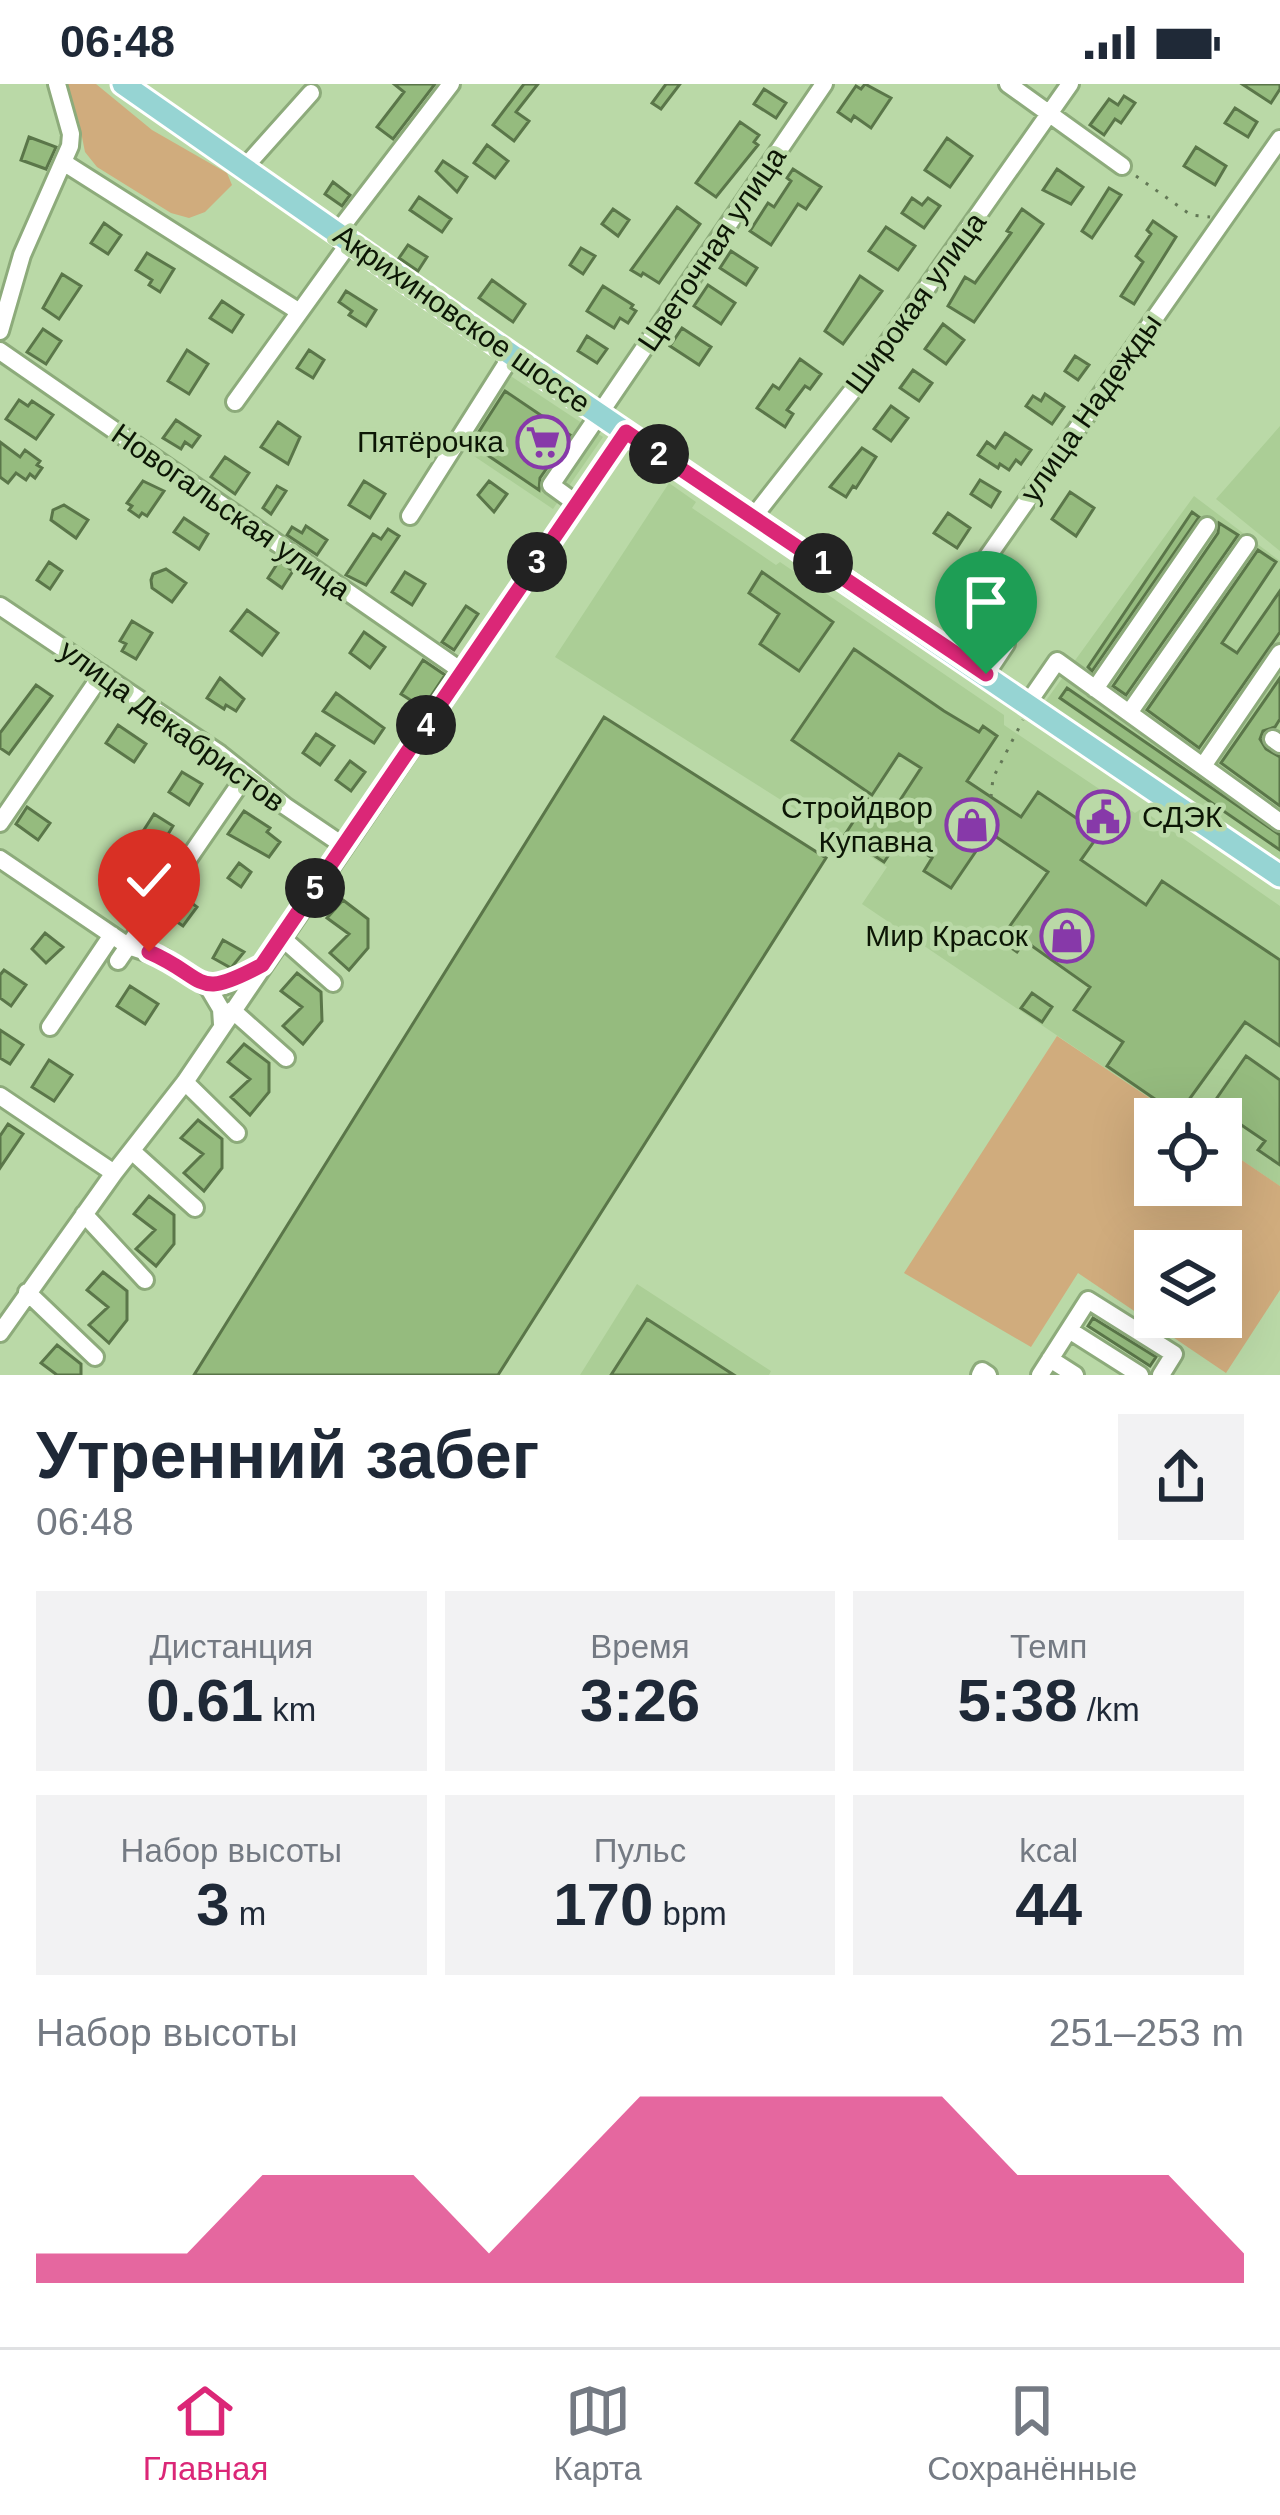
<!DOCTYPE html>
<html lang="ru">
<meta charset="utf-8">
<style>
:root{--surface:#fff;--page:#f2f2f3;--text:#1f2937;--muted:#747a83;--line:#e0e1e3;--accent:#db2777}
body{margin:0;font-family:Arial,sans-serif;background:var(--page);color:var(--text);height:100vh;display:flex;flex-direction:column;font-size:45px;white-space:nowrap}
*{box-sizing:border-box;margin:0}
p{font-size:39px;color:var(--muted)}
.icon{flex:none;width:66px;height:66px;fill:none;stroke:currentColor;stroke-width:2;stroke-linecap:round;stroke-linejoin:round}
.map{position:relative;height:1291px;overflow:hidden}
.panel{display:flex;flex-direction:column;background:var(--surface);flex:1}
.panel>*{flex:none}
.buttons{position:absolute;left:1134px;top:1014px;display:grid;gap:24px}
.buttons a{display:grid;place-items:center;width:108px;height:108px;border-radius:0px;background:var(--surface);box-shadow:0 12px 48px #0002;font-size:60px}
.pin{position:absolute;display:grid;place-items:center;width:102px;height:102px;color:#fff;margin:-123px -51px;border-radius:50% 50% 50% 0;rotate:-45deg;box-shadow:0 0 12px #0007}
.pin .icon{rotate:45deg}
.km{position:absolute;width:60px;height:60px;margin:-30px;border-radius:50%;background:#222;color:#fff;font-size:33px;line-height:60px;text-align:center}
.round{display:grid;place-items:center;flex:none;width:126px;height:126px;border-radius:0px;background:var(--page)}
.head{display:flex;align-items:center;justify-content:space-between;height:204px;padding:0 36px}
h1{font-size:66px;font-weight:800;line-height:90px}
.figures{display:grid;grid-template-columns:repeat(3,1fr);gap:18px;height:204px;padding:12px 36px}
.figures div{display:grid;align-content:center;border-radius:0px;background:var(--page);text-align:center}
.figures b{font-size:60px;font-weight:800}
.figures small{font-size:33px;font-weight:400}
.figures p{font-size:33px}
.chart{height:336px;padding:24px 36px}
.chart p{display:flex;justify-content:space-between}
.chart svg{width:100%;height:216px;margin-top:12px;fill:var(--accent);opacity:.7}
.status{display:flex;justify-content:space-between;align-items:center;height:84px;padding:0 60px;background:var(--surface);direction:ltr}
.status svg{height:33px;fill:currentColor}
.dock{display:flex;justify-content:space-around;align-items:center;height:168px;border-top:3px solid var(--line);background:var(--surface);font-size:33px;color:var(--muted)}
.dock a{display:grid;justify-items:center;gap:6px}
.dock .current{color:var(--accent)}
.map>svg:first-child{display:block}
</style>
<div class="status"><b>06:48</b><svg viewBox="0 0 49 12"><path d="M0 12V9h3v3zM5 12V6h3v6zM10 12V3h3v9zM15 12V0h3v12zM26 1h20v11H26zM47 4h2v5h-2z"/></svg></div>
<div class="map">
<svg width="1280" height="1291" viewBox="0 0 1280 1291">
<rect width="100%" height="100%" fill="#bad9a7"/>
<path fill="#abce96" d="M506,289L603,353L553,425L459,362Z
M1280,342V467L1216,415Z
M669,399L696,418L692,424L776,481L780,478L1004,631V641L1135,729L1141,725L1280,822V1102L1221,1062V1035H1181L862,820L887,783L555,573Z
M1194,412L1280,477V785L1042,622Z
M637,1200L771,1287L769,1291H580Z"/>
<path fill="#d0ac7d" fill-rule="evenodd" d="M64,0H96L152,46L227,89L232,101L205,128L189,134L171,129L97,83L85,68L79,38Z
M1057,952L1181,1035H1155V1101H1221V1062L1280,1102V1206L1226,1289L1078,1189L1031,1263L904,1189ZM1155,1167H1221V1233H1155Z"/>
<path fill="#95bb7e" stroke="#5a7649" stroke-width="3" d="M394,0H435L393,55L377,43L404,8Z
M524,0H538L516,28L529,37L514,57L493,41Z
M666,0H680L661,25L652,19Z
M865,0L891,14L871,44L854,32L851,37L838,28L856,2L861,5Z
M1242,0H1280V5L1271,19Z
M764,5L786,19L776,34L754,20Z
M1124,12L1135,19L1121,39L1115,35L1104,51L1090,41L1109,15L1118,21Z
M1235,24L1257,38L1248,53L1225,39Z
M740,38L759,51L754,58L758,61L716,113L696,99Z
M29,53L56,63L46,85L21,76Z
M947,54L972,72L950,103L925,86Z
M487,61L508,77L495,94L474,79Z
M1196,63L1226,82L1215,101L1184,82Z
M443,77L467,93L457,108L436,87Z
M793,85L821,103L806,125L798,120L771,161L750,147L768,119L774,123L791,97L787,94Z
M1057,85L1083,103L1071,120L1043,106Z
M333,98L350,111L342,122L325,110Z
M1109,104L1121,111L1092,154L1082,147Z
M419,113L451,135L442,148L410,126Z
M912,114L922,121L928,114L940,122L924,144L902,129Z
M677,123L700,140L659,199L643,189L641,192L631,186Z
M613,125L629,136L618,152L602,140Z
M1022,125L1043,140L974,238L948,222L965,193L975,199L1011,149L1007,147Z
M1153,137L1176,153L1134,220L1121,212L1143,178L1136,172L1151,150L1147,146Z
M104,139L121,151L108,170L91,159Z
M886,143L915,162L898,186L869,167Z
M408,161L427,173L418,187L399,174Z
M581,164L595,172L583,190L570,181Z
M731,167L757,184L746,201L720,184Z
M147,169L174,185L160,208L149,201L152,196L136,186Z
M62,190L81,202L59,235L43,224Z
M860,192L882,207L843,260L825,247Z
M492,196L525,220L513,238L479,214Z
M708,201L735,219L721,240L694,222Z
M603,202L633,221L631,224L636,227L628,239L620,234L614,244L587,227Z
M346,207L376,226L366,242L349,231L352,227L339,218Z
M222,217L243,231L232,248L210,234Z
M943,240L964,256L946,280L925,265Z
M682,244L711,263L699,281L670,262Z
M43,245L61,257L46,280L27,268Z
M587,252L607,265L597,279L578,267Z
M187,266L208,280L189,310L168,297Z
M309,266L324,276L313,294L297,284Z
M1075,272L1089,281L1078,296L1065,287Z
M800,275L821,290L810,305L805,302L787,326L793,330L785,343L757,324L773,301L779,305Z
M913,286L932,299L919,317L900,304Z
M505,307L570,351L540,394L539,406L471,360Z
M1045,310L1064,323L1052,340L1026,322L1033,312L1041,317Z
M19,316L28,322L32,317L53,331L36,355L6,335Z
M891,322L908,334L891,357L874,345Z
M176,336L200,352L192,363L185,358L181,365L163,354Z
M278,338L300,353L288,380L261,363Z
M1005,349L1031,366L1021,380L1016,376L1009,386L1000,380L998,384L978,371L987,358L995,364Z
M0,358L20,373L25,366L40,377L37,381L42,384L35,394L30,390L26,396L16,389L8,399L0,393Z
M862,364L876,373L856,404L853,402L846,413L830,403Z
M225,373L249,389L235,410L211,393Z
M980,396L1000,408L991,423L971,410Z
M143,397L164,407L147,432L142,429L139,433L129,426L132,422L127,419Z
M364,397L385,410L370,434L349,421Z
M489,397L507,410L494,428L478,411Z
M277,402L286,407L271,430L263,424Z
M1070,408L1094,424L1076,452L1052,435Z
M64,421L88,436L76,454L51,436L53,426Z
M1192,428L1199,433L1092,587L1088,583Z
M948,429L970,444L957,464L934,449Z
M184,434L208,450L199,465L174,448Z
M1219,439L1238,451L1126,611L1113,602L1218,449Z
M306,442L327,456L317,471L287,451L292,443L302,449Z
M388,445L399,452L366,501L346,491L373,450L381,455Z
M1258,466L1276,478L1222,559L1237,569L1280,507V548L1199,664L1147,626Z
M279,477L293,487L282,504L268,494Z
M49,478L62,487L50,505L37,496Z
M166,485L186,499L172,518L152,504L151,496L153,490Z
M405,488L425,500L412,521L392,508Z
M762,488L833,538L799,587L760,560L779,530L749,509Z
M466,522L478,530L454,566L442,558Z
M247,526L278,549L262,571L231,547Z
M132,537L152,549L136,575L122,567L126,560L120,557Z
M364,548L385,563L370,584L350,569Z
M854,565L944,627L979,648L983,642L997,652L967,697L1021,733L1038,708L1082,738L1096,718L1114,729L1081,776L1146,821L1162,797L1280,876V962L1245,938L1178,1031L1107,982L1123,958L1074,926L1090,903L1025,857L1017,868L1000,856L1048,788L989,748L951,804L924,787L932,774L901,753L884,778L844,752L868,715L891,730L921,684L899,670L872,711L792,656Z
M423,576L445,591L423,624L401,610Z
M220,594L244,615L236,627L226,621L224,625L207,614Z
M1280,594V635L1275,643L1263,647L1260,655L1266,665L1280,673V722L1221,679Z
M36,601L52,612L9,670L0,664V649Z
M1067,604L1280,751V766L1060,614Z
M336,609L384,644L374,659L323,627Z
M604,633L826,774L498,1291H194Z
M118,641L146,660L134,678L106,659Z
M316,650L334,662L320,681L303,669Z
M350,677L365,688L351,707L336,696Z
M182,688L202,700L189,721L169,708Z
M27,723L50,739L38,756L16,740Z
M244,727L270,744L267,748L280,758L269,773L228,750Z
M154,730L173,742L159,765L140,752Z
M121,774L142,789L130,806L109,792Z
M239,779L251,788L241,803L228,794Z
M181,811L197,823L183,842L167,831Z
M343,816L368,835V864L349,886L330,869L349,850L327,834Z
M45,849L63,863L46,879L32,865Z
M223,856L244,868L231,884L213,874Z
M4,886L26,901L11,922L0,914V891Z
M297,889L321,908L322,937L303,960L283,942L302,923L281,907Z
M130,902L158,920L145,940L117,922Z
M1032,909L1052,923L1042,938L1021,924Z
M0,946L23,961L10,980L0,974Z
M244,960L269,979V1008L250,1031L231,1013L250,995L228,978Z
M1246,972L1280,996V1081L1258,1066L1265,1057L1212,1021Z
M49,976L72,991L54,1017L32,1003Z
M198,1036L222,1055V1084L204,1107L184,1089L203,1070L181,1054Z
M8,1040L23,1050L0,1084V1052Z
M149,1112L174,1131V1160L156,1182L136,1165L155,1146L134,1130Z
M103,1188L127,1207V1236L109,1259L89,1241L108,1223L87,1206Z
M1093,1234L1156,1273L1150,1282L1088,1242Z
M647,1235L734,1291H611Z
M57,1261L81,1280V1291H57L41,1279Z"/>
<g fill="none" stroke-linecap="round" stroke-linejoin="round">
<g stroke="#8dab7b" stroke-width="22">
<path id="minor" d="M1008,0L1122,82
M63,78L298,227
M244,84L311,9
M337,149L451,0
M0,247L22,171L70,62L71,50L57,0
M0,267L463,588
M235,318L350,158
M577,420L551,401L824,0
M410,432L512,271
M754,432L871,283L1070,0
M0,522L220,670L285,722L344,762
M986,590L1006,560C985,543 970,532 965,505L1280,55
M1095,605L1207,442
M1028,619L1057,577L1280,738
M1129,629L1247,460
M1273,655L1280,660
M1203,682L1280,569
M0,739L102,590
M0,775L128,862L164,874L208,903L221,925L222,940
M281,853L333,899
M118,877L246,691
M208,903L224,902L257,884
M232,926L286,974
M50,943L112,851
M185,998L237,1049
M0,1012L114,1089
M133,1068L195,1124
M84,1130L145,1196
M27,1208L95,1273
M1069,1246L1140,1291
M0,1249L114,1089L185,998L626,348
M1050,1275L1075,1291
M980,1291L982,1287L988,1291
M1040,1291L1088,1216L1174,1270L1161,1291"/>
</g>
<g stroke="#fff" stroke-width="27">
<path id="major" d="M123,0L512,271L1280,792"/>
</g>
<path stroke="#637856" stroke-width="3" stroke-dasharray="3 9" stroke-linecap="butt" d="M1136,92L1191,131L1210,133
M991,713L993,694L1023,636"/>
<use href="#minor" stroke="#fff" stroke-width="16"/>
<use href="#major" stroke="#96d4d3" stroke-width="21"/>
</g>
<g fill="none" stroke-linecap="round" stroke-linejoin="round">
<g stroke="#fff" stroke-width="24">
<path id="route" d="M149,868C209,894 193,918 262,881L626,348L986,590"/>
</g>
<use href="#route" stroke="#db2777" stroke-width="15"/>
</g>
<defs>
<g id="supermarket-ring" transform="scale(2.7)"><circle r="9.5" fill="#bad9a7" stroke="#8739a9" stroke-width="1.5"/><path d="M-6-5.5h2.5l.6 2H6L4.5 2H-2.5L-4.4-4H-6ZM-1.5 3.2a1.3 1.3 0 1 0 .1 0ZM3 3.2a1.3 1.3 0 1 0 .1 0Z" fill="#8739a9"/></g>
<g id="civic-ring" transform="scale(2.7)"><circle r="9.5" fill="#bad9a7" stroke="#8739a9" stroke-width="1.5"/><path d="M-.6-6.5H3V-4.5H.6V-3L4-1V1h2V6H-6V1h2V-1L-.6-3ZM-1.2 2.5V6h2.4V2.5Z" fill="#8739a9"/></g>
<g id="shop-ring" transform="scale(2.7)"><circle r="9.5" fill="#bad9a7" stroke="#8739a9" stroke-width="1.5"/><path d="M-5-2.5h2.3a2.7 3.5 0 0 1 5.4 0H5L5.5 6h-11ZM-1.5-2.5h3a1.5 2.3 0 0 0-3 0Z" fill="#8739a9"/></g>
</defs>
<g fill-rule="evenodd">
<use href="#supermarket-ring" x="543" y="358"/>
<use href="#civic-ring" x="1103" y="733"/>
<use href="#shop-ring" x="972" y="741"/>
<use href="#shop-ring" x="1067" y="852"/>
</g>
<g text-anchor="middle" stroke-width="9" stroke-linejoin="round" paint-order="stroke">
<g font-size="30" fill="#0c1605" stroke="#bad9a7">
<text transform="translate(712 165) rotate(-56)" y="10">Цветочная улица</text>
<text transform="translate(916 219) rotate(-54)" y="10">Широкая улица</text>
<text transform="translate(462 235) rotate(35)" y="10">Акрихиновское шоссе</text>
<text transform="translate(1091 324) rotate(-55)" y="10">улица Надежды</text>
<text transform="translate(231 428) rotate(35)" y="10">Новогальская улица</text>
<text transform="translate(172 642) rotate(36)" y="10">улица Декабристов</text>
</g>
<g font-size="30" fill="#0c1605" stroke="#bad9a7" text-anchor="end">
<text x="504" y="368">Пятёрочка</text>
<text x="933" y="734">Стройдвор<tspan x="933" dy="34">Купавна</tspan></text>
<text x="1142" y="743" text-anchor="start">СДЭК</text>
<text x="1028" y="862">Мир Красок</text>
</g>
</g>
</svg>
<div class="buttons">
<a><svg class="icon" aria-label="locate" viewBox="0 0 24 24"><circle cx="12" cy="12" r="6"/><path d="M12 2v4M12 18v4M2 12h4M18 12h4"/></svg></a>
<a><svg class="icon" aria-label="layers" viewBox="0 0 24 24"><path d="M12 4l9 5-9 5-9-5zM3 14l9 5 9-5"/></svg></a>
</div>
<div class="pin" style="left:986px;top:590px;background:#1e9e55"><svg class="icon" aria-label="arrive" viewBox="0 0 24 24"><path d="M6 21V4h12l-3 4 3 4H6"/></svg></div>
<div class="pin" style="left:149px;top:868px;background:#d93025"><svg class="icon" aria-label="check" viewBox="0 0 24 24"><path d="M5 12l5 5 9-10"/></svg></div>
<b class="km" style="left:823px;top:479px">1</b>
<b class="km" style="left:659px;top:370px">2</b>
<b class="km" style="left:537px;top:478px">3</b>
<b class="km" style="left:426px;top:641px">4</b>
<b class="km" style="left:315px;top:804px">5</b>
</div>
<section class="panel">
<div class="head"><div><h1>Утренний забег</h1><p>06:48</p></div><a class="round"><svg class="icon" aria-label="share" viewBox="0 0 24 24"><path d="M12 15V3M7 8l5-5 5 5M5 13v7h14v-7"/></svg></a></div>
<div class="figures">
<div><p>Дистанция</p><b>0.61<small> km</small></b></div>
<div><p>Время</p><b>3:26</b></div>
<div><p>Темп</p><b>5:38<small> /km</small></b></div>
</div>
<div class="figures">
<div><p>Набор высоты</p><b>3<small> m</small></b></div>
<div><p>Пульс</p><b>170<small> bpm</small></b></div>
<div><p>kcal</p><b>44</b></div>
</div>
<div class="chart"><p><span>Набор высоты</span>251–253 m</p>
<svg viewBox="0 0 160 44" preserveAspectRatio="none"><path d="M0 44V38L10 38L20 38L30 22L40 22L50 22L60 38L70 22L80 6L90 6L100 6L110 6L120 6L130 22L140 22L150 22L160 38V44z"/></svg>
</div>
</section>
<nav class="dock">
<a class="current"><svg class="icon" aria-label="home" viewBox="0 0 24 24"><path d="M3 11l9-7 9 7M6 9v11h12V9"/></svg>Главная</a>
<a><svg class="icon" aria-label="map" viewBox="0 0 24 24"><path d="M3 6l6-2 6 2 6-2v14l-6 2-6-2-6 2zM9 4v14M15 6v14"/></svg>Карта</a>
<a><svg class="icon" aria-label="saved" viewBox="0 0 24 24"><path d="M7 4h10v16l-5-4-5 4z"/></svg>Сохранённые</a>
</nav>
